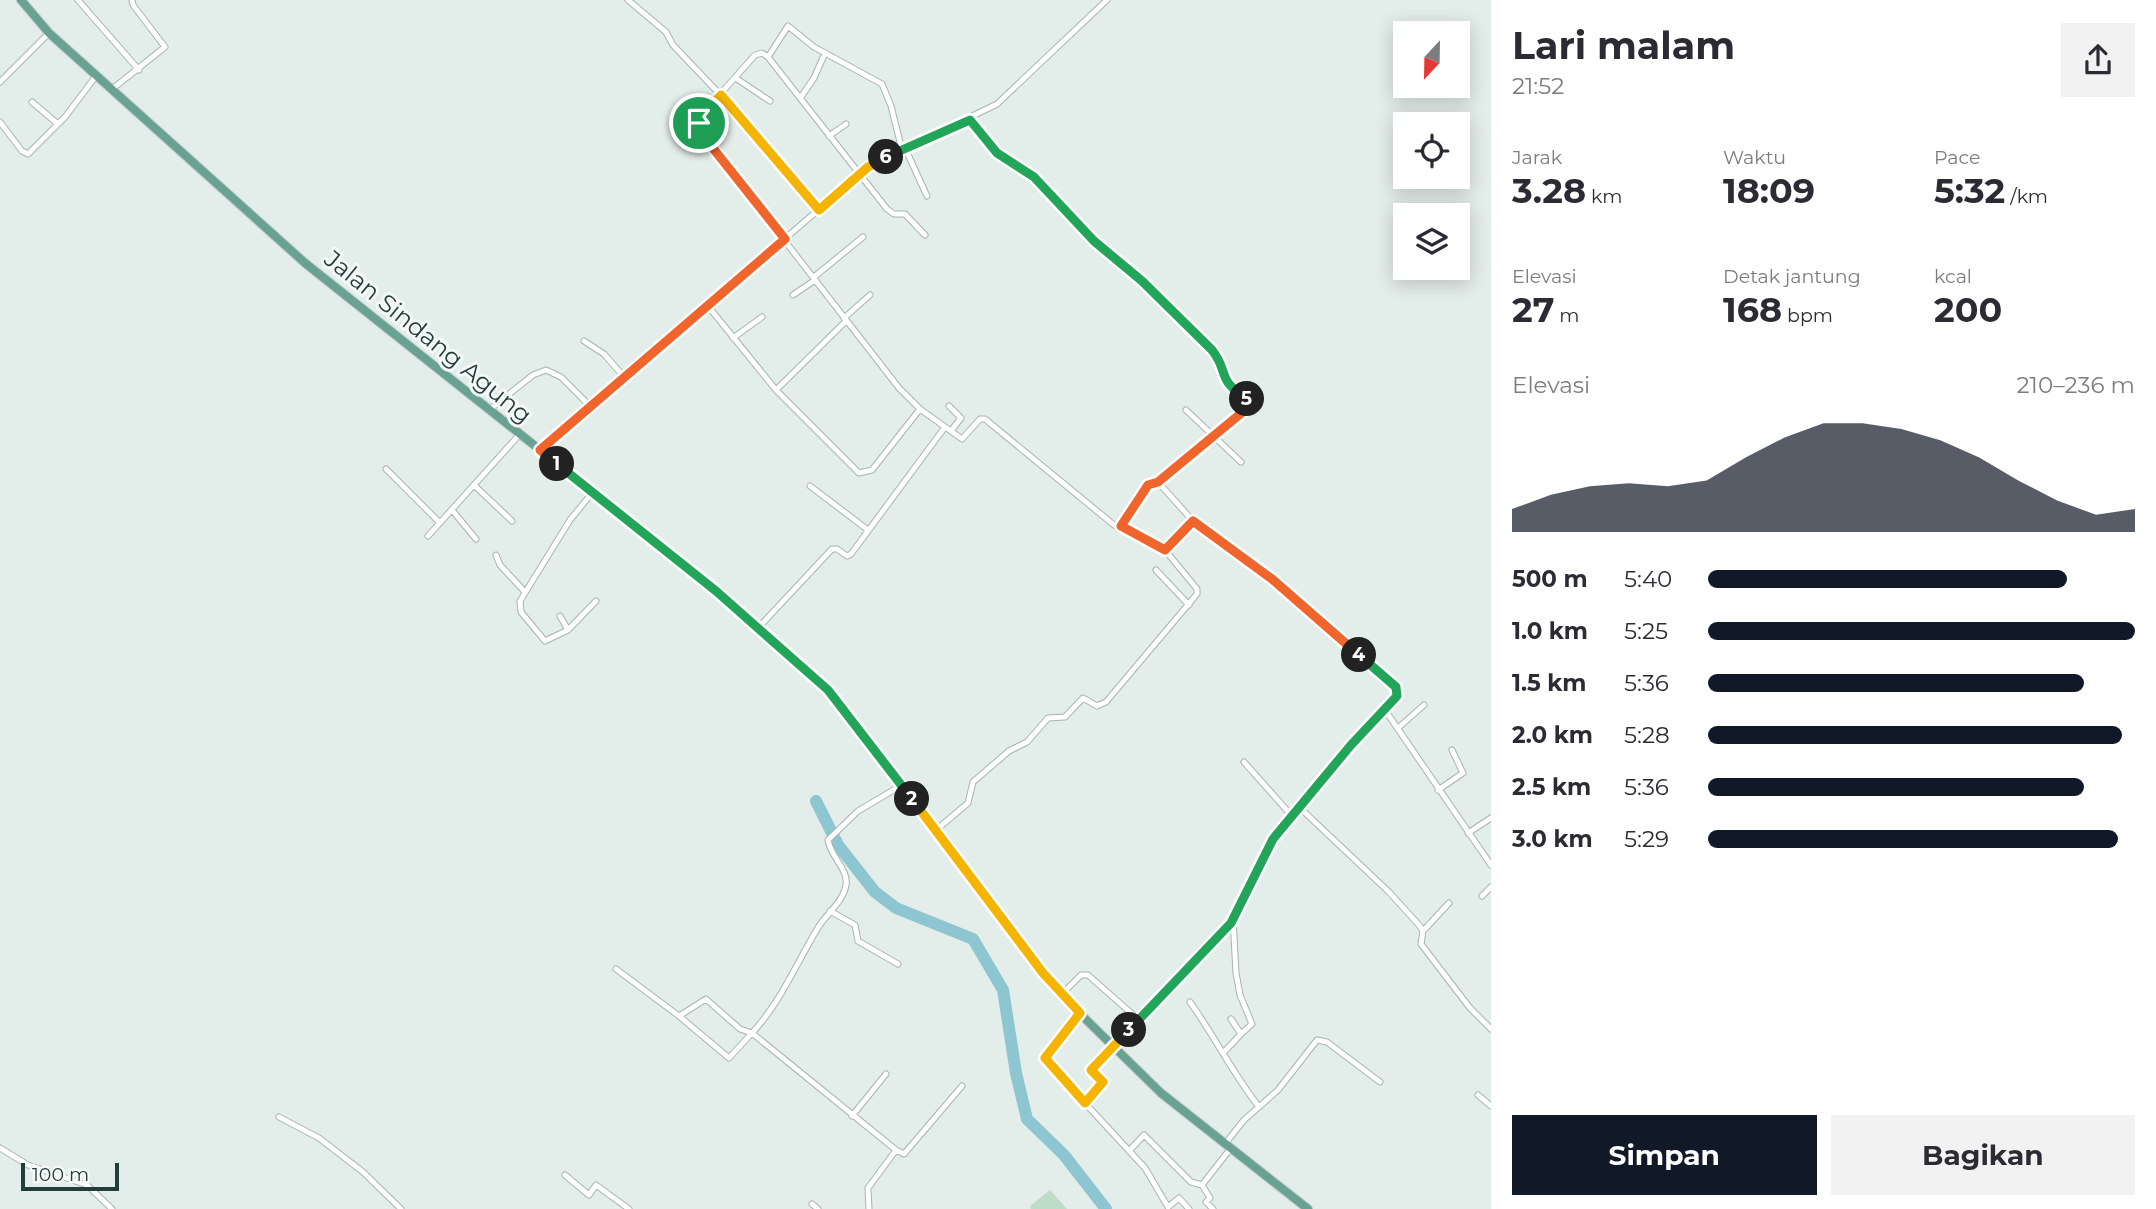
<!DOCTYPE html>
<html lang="id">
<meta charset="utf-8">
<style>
:root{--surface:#fff;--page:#f2f2f3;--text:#2b2b33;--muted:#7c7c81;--accent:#111827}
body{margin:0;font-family:Montserrat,sans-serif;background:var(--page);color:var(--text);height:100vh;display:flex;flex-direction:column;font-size:26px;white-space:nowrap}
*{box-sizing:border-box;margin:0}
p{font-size:23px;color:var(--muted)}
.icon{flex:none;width:38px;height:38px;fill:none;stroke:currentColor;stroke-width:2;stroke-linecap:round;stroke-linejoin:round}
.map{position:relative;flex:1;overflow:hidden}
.details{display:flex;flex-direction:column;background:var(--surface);width:665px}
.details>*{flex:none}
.needle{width:46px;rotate:202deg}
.fabs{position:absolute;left:1393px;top:21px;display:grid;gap:14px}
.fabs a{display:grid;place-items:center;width:77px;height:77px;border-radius:0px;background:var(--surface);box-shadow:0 4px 18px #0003;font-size:35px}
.scale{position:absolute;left:21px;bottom:18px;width:98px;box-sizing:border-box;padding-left:7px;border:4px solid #233e37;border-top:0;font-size:19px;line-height:24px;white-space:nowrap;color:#233e37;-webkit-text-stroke:5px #f4f9f7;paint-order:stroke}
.pin{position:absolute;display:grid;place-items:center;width:60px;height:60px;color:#fff;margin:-30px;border:4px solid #fff;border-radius:50%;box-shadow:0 2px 7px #0007}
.km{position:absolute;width:35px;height:35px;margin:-18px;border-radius:50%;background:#222;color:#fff;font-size:19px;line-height:35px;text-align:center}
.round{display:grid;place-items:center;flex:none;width:74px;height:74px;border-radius:0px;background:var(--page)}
.summary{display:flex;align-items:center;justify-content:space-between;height:119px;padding:0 21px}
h1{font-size:38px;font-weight:700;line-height:52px}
.figures{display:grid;grid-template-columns:repeat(3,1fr);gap:10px;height:119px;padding:7px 21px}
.figures div{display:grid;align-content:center}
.figures b{font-size:35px;font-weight:700}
.figures small{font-size:19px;font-weight:400}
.figures p{font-size:19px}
.chart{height:196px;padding:14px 21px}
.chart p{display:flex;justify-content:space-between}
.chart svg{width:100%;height:126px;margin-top:7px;fill:var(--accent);opacity:.7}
.action{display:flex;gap:14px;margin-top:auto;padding:14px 21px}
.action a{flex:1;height:80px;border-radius:0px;background:var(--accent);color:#fff;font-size:28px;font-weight:700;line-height:80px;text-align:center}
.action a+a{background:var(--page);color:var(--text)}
ul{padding:0 21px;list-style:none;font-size:23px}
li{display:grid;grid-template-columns:112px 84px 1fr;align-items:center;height:52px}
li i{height:18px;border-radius:9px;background:var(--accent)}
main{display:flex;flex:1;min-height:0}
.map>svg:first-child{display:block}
</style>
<main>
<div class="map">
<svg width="1491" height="1209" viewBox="0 0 1491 1209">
<rect width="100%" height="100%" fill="#e3ede9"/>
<path fill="#bdddc6" d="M1050,1190L1067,1209H1031L1030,1206Z"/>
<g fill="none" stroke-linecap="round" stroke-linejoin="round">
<path stroke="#8dc6d1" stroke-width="12" d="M816,801L838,845L875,892L896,908L973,939L1003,990L1016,1073L1027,1119L1064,1155L1106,1209"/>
<g stroke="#a6b5b0" stroke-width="7">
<path id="minor" d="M78,0L139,70
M628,0L666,32L673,45L749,125L819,210
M768,57L762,53L755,55L699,118C698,137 721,159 732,173L899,388L920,409L962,439L980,419H985L1114,525L1121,526L1148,485L1158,482
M737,79L770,101
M0,82L49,33
M111,90L165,47L133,5L132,0
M801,97L814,78L825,53
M32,102L58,124
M0,122L22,151L28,154L65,117L96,76
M829,136L846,124
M708,142L723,128
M905,148L927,196
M902,150L891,106L882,84L814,47L788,26L768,57L887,209L894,214H905L925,235
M814,277L863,237
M793,295L815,280
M708,306L776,390L859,473L872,470L920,409
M844,318L870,295
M733,338L762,317
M584,341L604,354L625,378
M776,390L846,321
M949,406L961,418L951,431
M489,410L533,375L546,370L561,377L591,407
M1186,410L1241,462
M540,450L868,167L997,104L1107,0
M386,469L440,523
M474,485L512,521
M810,486L868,530
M452,510L476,539
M1193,521L1272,579L1398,690L1391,703L1351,745L1273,839L1233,918L1236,973L1240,995L1252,1024L1241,1034
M1121,526L1165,550
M428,536L519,435
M496,555L500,565L525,592
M1156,570L1189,605
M560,616L568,630L596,601
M759,627L832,549H837L847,556L851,554L945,427
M568,630L545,641L521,612L520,601L570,520L592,493
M1385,710L1491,865
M1398,728L1424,705
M1244,762L1292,816
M1438,790L1463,773L1452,750
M1299,807L1389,892L1419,925L1423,931L1421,944L1470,1008L1491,1029
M936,830L968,803L973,782L1009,751L1027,742L1048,718L1065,717L1083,698L1097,706L1106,702L1197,594V589L1165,550L1193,521L1158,482L1249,403L1225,383L1219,360L1212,350L1142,281L1094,241L1034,177L997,153L970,120
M1468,833L1491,818
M1482,896L1491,887
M830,911L855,925L858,941L898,964
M1423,931L1449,903
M616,969L679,1016L706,999L740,1029L752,1033L729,1058L679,1016
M1061,995L1081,975H1088L1139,1020
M1190,1002C1215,1037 1233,1074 1259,1107
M1080,1013L1046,1054V1061L1145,1168L1168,1207L1179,1198L1189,1209
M1112,1046L1231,923
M1224,1052L1241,1034L1231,1019
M1478,1095L1491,1106
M1085,1103L1102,1085V1080L1092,1070L1113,1046
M852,1116L886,1074
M279,1117L319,1138L363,1172L401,1209
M1225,1144L1244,1120L1278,1090L1317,1040L1327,1042L1380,1082
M0,1148L28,1165L87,1185L112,1209
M896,1150L904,1154L962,1086
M1129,1151L1144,1135L1191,1182L1202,1185
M565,1175L589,1195L596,1185L629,1209
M812,1204L818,1209
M869,1209L868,1188L896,1150L752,1033C781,1002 797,962 819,926C827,914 844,900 846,885C849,870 830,856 828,840L858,811L902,785
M1213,1209L1206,1202L1210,1198L1202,1185L1231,1148"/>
</g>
<g stroke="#c1c9c7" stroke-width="10">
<path id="primary" d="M21,0L49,33L305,263L652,539L778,644L828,690L1065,999L1161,1093L1308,1209"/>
</g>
<use href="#minor" stroke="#fff" stroke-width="5"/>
<use href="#primary" stroke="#69a293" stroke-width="8"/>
</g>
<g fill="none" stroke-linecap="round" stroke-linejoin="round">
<g stroke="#fff" stroke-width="14">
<path id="split-1" d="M557,464L540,450L785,239L708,142L699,123"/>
</g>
<g stroke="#fff" stroke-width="14">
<path id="split-2" d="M557,464L716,591L828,690L912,799"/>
</g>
<g stroke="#fff" stroke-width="14">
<path id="split-3" d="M912,799L1043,973L1080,1013L1045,1058L1085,1103L1103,1082L1091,1070L1129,1030"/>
</g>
<g stroke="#fff" stroke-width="14">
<path id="split-4" d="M1129,1030L1231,923L1273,839L1351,745L1397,696L1396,687L1359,655"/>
</g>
<g stroke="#fff" stroke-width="14">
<path id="split-5" d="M1247,399L1249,405L1245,410L1158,482L1148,485L1121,526L1165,550L1193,521L1272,579L1359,655"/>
</g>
<g stroke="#fff" stroke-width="14">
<path id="split-6" d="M886,157L970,120L997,153L1034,177L1094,241L1142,281L1212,350C1230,373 1215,378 1247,399"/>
</g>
<g stroke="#fff" stroke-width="14">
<path id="split-7" d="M699,123V118L721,95L819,210L868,167L886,157"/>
</g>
<use href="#split-1" stroke="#f0652b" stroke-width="9"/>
<use href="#split-2" stroke="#22a559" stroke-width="9"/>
<use href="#split-3" stroke="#f5b400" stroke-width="9"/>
<use href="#split-4" stroke="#22a559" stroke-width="9"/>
<use href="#split-5" stroke="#f0652b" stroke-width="9"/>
<use href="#split-6" stroke="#22a559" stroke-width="9"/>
<use href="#split-7" stroke="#f5b400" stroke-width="9"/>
</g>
<g text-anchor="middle" stroke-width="6" stroke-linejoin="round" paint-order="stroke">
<g font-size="24" fill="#233e37" stroke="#f4f9f7">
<text transform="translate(428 337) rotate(39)" y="8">Jalan Sindang Agung</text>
</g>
</g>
</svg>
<div class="fabs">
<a><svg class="needle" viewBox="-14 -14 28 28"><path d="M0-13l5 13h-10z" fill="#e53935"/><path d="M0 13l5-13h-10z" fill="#7c7c81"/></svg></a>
<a><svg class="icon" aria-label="locate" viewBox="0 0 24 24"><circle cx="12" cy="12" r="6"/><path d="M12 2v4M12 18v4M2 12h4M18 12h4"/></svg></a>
<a><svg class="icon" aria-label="layers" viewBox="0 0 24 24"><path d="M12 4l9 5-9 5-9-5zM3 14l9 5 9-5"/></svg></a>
</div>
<div class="scale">100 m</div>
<div class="pin" style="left:699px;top:123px;background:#1e9e55"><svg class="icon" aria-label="arrive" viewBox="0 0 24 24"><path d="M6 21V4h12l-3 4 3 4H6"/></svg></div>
<b class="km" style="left:557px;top:464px">1</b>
<b class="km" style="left:912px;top:799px">2</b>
<b class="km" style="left:1129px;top:1030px">3</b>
<b class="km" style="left:1359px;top:655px">4</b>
<b class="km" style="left:1247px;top:399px">5</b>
<b class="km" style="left:886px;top:157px">6</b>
</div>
<section class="details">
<div class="summary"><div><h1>Lari malam</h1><p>21:52</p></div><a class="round"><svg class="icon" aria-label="share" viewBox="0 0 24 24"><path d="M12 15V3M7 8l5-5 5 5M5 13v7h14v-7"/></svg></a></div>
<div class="figures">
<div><p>Jarak</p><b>3.28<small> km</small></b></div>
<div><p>Waktu</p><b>18:09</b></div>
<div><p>Pace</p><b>5:32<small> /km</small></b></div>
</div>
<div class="figures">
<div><p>Elevasi</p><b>27<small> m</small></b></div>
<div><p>Detak jantung</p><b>168<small> bpm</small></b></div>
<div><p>kcal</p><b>200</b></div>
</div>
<div class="chart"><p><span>Elevasi</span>210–236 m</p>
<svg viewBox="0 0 160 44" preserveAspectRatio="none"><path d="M0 44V36L10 31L20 28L30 27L40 28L50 26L60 18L70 11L80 6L90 6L100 8L110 12L120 18L130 26L140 33L150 38L160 36V44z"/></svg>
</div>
<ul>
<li><b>500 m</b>5:40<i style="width:84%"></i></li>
<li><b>1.0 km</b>5:25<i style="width:100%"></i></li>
<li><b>1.5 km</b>5:36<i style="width:88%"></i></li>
<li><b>2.0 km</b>5:28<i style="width:97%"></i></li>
<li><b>2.5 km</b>5:36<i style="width:88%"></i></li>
<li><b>3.0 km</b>5:29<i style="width:96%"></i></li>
</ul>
<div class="action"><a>Simpan</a><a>Bagikan</a></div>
</section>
</main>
